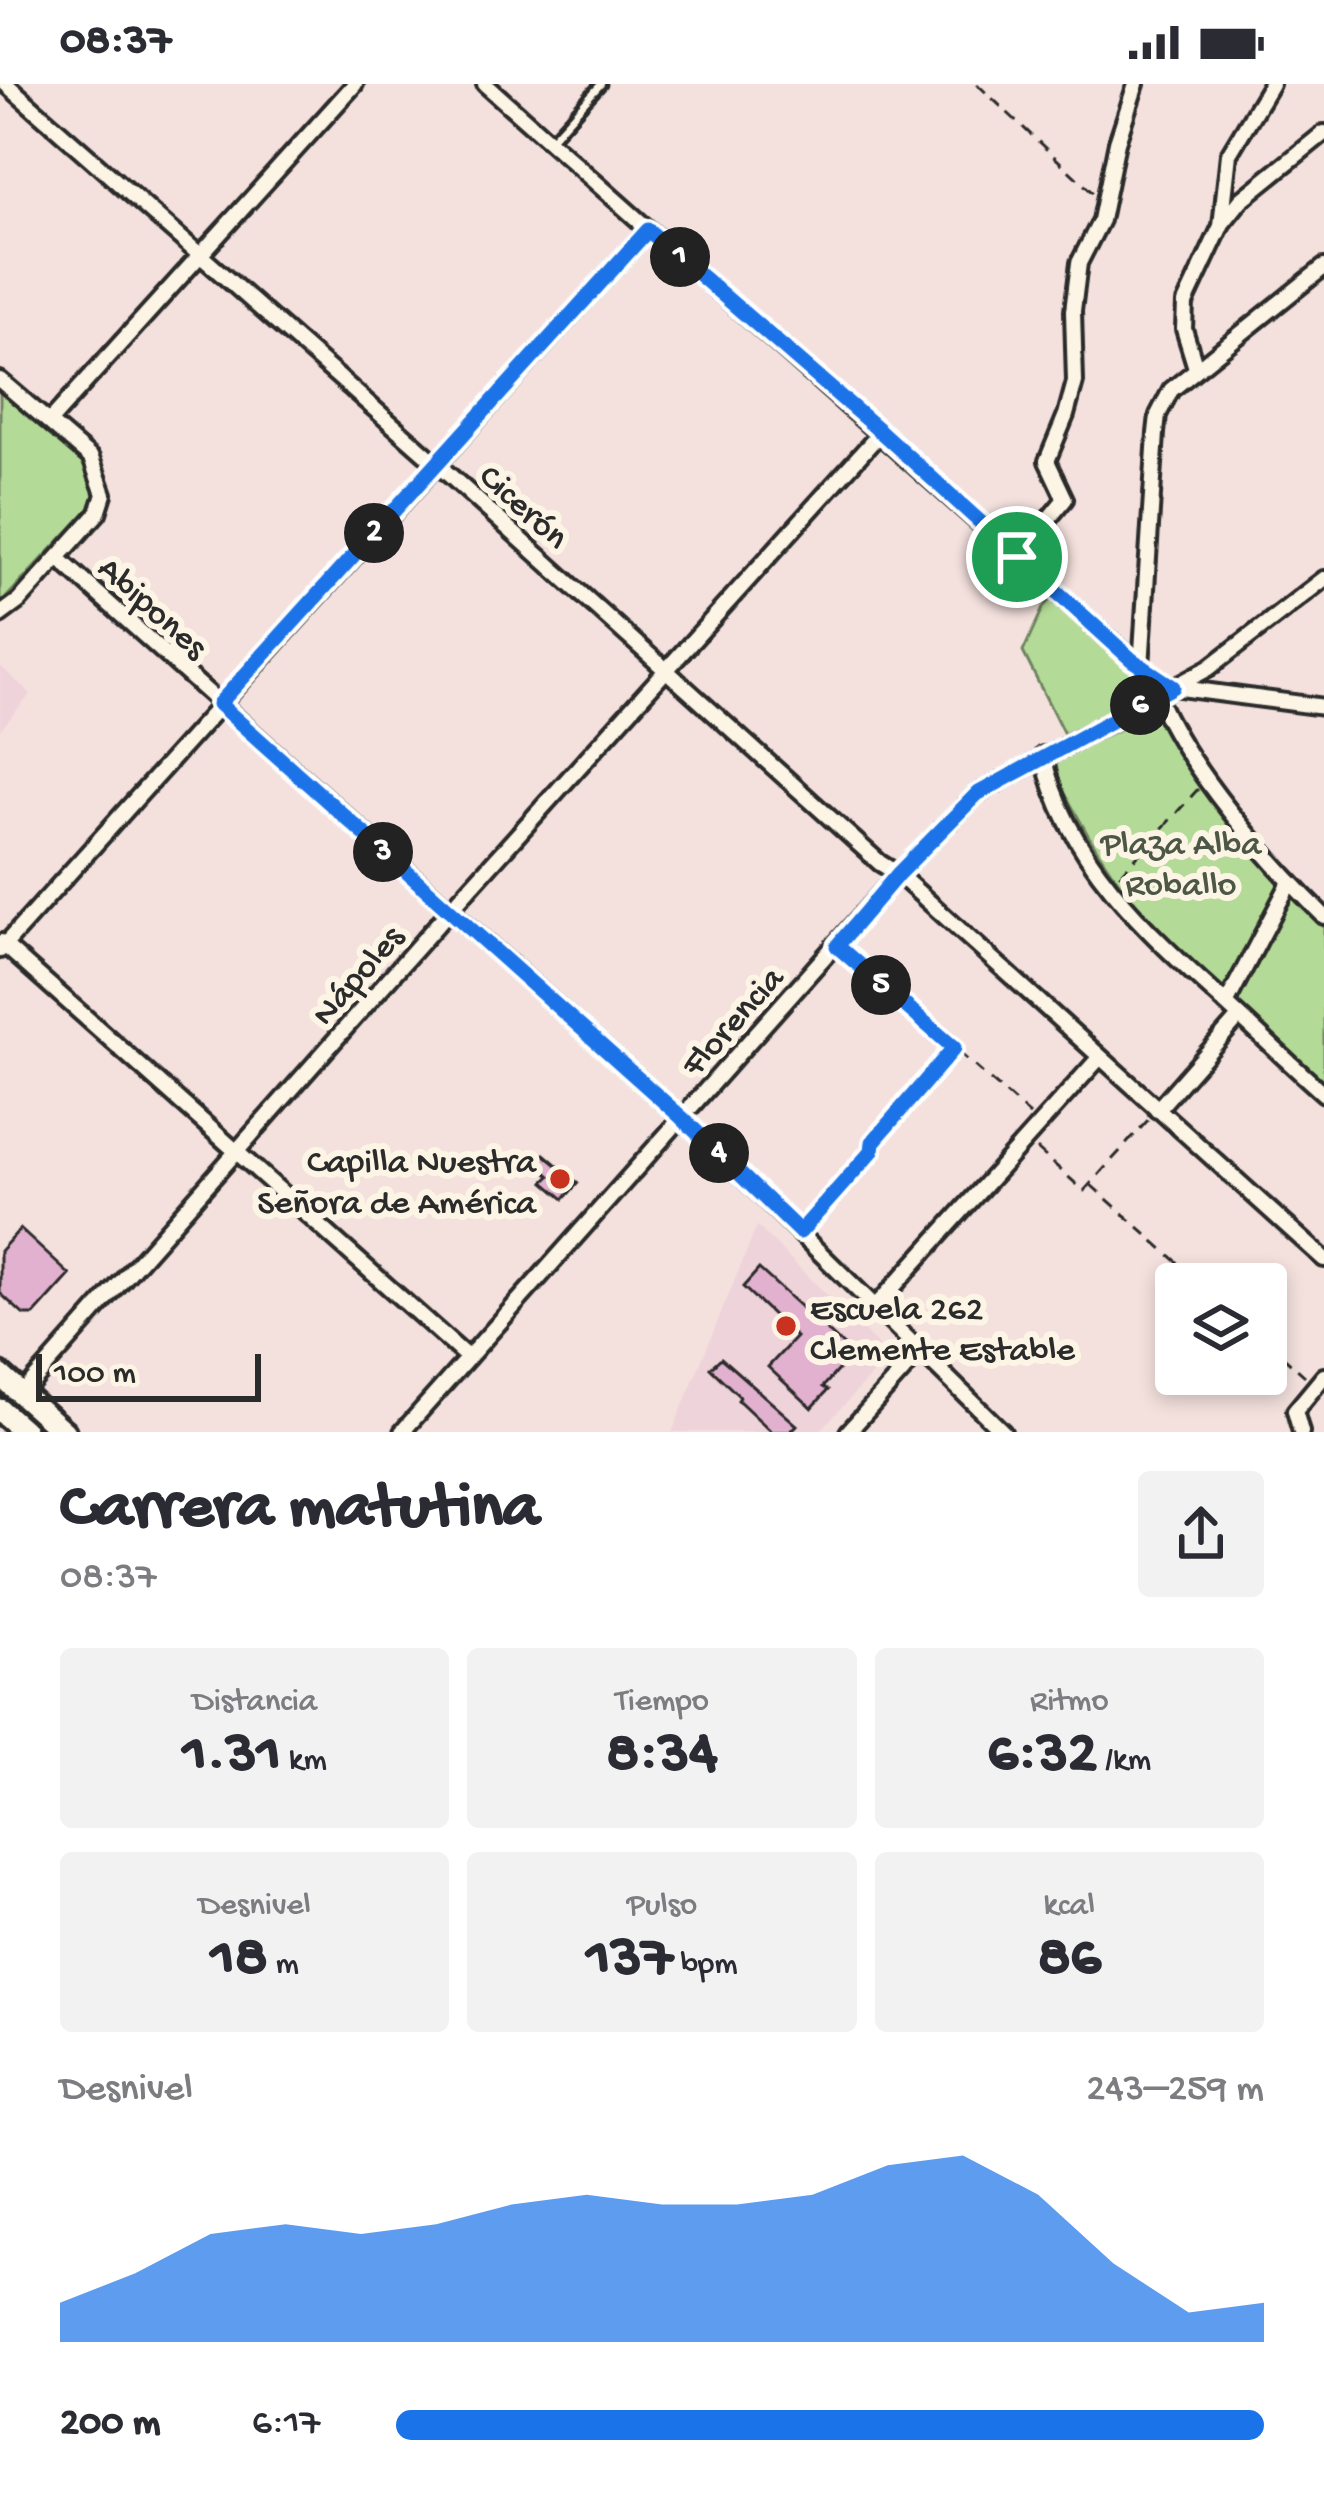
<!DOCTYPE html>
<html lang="es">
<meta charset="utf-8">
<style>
:root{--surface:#fff;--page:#f2f2f3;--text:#2b2b33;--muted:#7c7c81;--accent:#1a73e8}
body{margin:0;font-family:"Gochi Hand",sans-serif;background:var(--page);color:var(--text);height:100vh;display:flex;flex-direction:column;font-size:45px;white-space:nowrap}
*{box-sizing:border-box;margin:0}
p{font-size:39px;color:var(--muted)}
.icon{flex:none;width:66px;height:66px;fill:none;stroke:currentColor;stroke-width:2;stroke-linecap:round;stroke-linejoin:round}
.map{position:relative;height:1348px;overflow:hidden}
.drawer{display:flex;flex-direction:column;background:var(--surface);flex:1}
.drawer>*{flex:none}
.buttons{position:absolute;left:1155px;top:1179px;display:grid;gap:24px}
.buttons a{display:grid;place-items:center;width:132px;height:132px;border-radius:12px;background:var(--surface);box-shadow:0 6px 18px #0003;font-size:60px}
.scale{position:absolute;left:36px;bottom:30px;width:225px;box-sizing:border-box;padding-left:12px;border:6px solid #2b2b2b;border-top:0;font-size:33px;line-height:42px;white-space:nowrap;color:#2b2b2b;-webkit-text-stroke:9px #fcf5e5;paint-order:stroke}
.pin{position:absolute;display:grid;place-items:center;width:102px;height:102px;color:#fff;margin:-51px;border:6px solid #fff;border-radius:50%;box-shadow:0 3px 12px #0007}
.km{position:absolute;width:60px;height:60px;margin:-30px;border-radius:50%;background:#222;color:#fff;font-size:33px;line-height:60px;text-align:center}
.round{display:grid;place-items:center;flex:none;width:126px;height:126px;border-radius:12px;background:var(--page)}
.overview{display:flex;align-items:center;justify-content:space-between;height:204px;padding:0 60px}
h1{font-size:66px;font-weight:800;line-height:90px}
.stats{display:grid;grid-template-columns:repeat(3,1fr);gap:18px;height:204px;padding:12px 60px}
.stats div{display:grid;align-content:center;border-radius:12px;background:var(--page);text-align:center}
.stats b{font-size:60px;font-weight:800}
.stats small{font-size:33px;font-weight:400}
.stats p{font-size:33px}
.chart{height:336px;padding:24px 60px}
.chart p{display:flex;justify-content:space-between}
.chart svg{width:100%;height:216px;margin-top:12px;fill:var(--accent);opacity:.7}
ul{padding:0 60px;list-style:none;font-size:39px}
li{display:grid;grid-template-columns:192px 144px 1fr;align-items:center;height:90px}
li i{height:30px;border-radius:15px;background:var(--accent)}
.status{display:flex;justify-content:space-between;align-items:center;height:84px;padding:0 60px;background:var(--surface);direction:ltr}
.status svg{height:33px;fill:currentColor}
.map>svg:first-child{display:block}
</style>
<div class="status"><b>08:37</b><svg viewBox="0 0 49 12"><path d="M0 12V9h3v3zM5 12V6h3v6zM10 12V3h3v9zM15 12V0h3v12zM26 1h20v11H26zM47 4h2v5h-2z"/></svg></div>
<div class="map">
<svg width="1324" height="1348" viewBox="0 0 1324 1348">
<rect width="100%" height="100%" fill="#f4e1de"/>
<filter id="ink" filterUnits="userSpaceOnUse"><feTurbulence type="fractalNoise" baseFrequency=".00833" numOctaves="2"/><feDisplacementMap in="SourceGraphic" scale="24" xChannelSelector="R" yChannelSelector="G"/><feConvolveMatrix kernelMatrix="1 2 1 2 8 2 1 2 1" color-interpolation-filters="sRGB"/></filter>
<g filter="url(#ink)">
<path fill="#efd3da" d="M0,582L31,610L0,646Z
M757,1142L889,1272L819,1348H672Z"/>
<path fill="#b3db97" stroke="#6f8361" stroke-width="3" d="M0,304L88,381L97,402L89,425L0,520Z
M1052,514L1139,586L1143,598L1136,615L1064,650L1023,568L1044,522Z
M1153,629L1277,794L1324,841V999C1232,920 1137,844 1079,735C1068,715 1057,699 1056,676Z"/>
<path fill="#e2b1cf" stroke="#2b2b2b" stroke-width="3" d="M544,1070L578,1099L564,1115L544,1098L550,1092L536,1079Z
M20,1145L70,1191L34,1231H24L0,1209V1167Z
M759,1185L846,1264L839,1272L845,1278L823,1303L828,1306L812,1324L768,1283L796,1253L743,1203Z
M721,1274L797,1341L790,1348H772L738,1316L740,1313L710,1284Z"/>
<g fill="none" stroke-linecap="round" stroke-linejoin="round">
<g stroke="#2b2b2b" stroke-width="15">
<path id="service" d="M551,55L601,0"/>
</g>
<g stroke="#2b2b2b" stroke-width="22">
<path id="minor" d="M6,0L437,380L880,779L898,790L1324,1175
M485,0L1141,583L1173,603L1324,623
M1221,141L1241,116L1324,49
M1196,284L1184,245L1185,219L1221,142L1229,70L1271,0
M0,296L91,374L104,410L98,429L19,517L0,531
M50,337L355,0
M1017,473L1065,415L1047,377L1066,331L1075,298L1073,227L1079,179L1101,136L1117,58L1136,0
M58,474L681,1033L1003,1348
M1141,583L1156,349L1158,331L1171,306L1324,183
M1157,611C1187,685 1268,777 1324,832
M1043,671C1065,774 1147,848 1221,915C1256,947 1289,979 1324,1010
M1,858L468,1274
M0,866L648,146
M1226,920L1290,798
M1157,1026L1239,933
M876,1222L1100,973
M22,1310L449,827L881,348
M402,1348L898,790L977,710L1209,584L1324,495
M848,1348L921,1267
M1301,1348L1295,1327L1324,1292"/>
</g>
<g stroke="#2b2b2b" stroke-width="30">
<path id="primary" d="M0,1291L64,1348
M0,1326L25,1348"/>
</g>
<path stroke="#2b2b2b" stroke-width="3" stroke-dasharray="12 9" stroke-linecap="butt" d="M977,0L1094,110
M1120,791L1198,705
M848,871L1030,1031
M1037,1065L1084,1107L1148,1036
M1091,1101L1202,1200
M810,1136L872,1067L873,1057L953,966
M1266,1257L1305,1292"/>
<use href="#service" stroke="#fcf5e5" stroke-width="6"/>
<use href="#minor" stroke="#fcf5e5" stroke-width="14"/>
<use href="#primary" stroke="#fcf5e5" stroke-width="21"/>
</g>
</g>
<g fill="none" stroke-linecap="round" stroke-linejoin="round" filter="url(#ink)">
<g stroke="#fff" stroke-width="24">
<path id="route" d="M648,146L881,348L1132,576L1173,603L977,710L898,790L837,862L954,964L873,1058L872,1067L800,1148L681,1033L219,620Z"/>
</g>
<use href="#route" stroke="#1a73e8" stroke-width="15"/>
</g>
<g fill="#c8321e" stroke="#fcf5e5" stroke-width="4.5">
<circle cx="560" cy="1095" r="12"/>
<circle cx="786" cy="1242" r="12"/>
</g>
<g text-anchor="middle" stroke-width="12" stroke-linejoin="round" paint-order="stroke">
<g font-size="36" fill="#2b2b2b" stroke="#fcf5e5">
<text transform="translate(526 420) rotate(42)" y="13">Cicerón</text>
<text transform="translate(155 521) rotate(42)" y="13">Abipones</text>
<text transform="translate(355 889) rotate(-49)" y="13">Nápoles</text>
<text transform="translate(730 935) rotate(-48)" y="13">Florencia</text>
</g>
<g font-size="36" fill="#4d5746" stroke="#fcf5e5">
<text x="1181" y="769">Plaza Alba<tspan x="1181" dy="41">Roballo</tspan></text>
</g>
<g font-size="36" fill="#2b2b2b" stroke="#fcf5e5" text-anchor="end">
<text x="536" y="1087">Capilla Nuestra<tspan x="536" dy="41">Señora de América</tspan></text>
<text x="810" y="1234" text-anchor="start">Escuela 262<tspan x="810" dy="41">Clemente Estable</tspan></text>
</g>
</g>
</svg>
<div class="buttons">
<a><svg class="icon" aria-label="layers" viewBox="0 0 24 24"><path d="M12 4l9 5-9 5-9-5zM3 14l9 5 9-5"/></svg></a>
</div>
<div class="scale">100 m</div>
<div class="pin" style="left:1017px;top:473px;background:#1e9e55"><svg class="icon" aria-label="arrive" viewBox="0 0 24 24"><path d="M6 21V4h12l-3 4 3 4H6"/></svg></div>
<b class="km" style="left:680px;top:173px">1</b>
<b class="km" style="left:374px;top:449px">2</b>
<b class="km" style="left:383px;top:768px">3</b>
<b class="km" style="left:719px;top:1069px">4</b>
<b class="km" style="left:881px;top:901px">5</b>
<b class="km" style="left:1140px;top:621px">6</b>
</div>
<section class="drawer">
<div class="overview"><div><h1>Carrera matutina</h1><p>08:37</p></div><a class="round"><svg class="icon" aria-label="share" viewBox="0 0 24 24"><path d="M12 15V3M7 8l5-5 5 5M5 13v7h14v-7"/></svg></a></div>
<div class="stats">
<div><p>Distancia</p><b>1.31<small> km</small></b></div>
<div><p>Tiempo</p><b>8:34</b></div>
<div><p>Ritmo</p><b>6:32<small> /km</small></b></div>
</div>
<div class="stats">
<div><p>Desnivel</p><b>18<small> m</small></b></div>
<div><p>Pulso</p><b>137<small> bpm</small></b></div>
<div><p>kcal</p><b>86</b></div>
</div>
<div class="chart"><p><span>Desnivel</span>243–259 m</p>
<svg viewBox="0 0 160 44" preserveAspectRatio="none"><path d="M0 44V36L10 30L20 22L30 20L40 22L50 20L60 16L70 14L80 16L90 16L100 14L110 8L120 6L130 14L140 28L150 38L160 36V44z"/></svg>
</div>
<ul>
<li><b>200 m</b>6:17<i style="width:100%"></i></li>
</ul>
</section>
